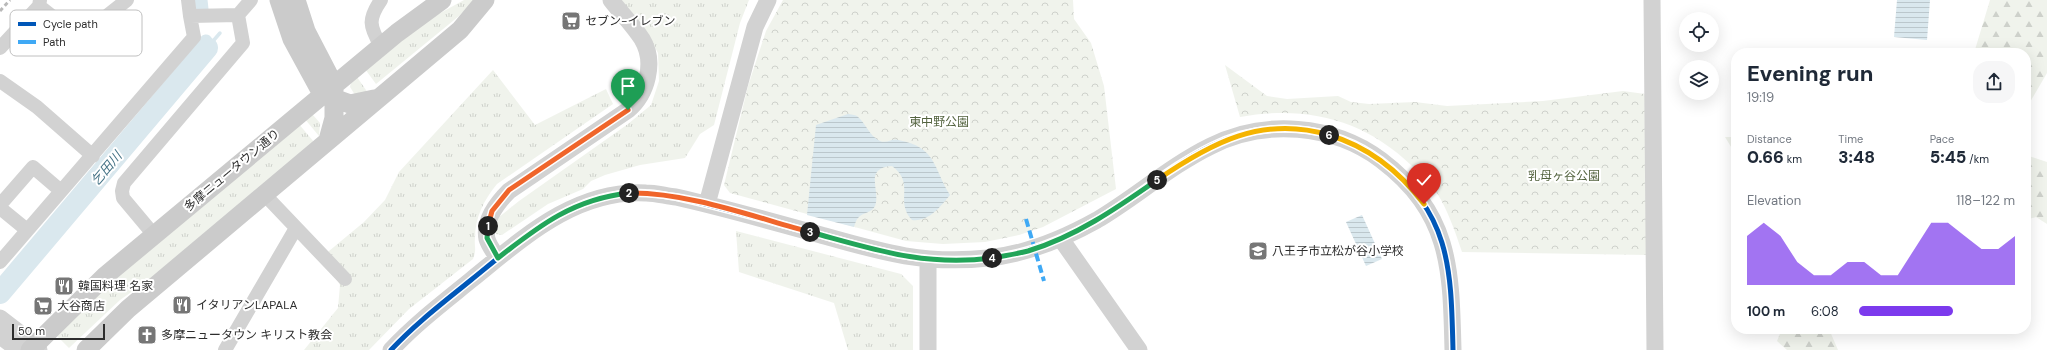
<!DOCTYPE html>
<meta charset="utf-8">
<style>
:root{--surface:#fff;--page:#f6f6f7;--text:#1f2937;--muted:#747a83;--accent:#7c3aed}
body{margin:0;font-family:"DM Sans","Noto Sans JP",sans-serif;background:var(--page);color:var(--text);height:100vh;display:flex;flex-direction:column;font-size:15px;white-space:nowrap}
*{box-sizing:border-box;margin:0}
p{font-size:13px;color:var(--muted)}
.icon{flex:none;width:22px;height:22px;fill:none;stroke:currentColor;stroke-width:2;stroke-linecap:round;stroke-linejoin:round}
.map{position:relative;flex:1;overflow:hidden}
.details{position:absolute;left:1731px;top:48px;width:300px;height:286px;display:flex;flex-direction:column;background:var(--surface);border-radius:16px;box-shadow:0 4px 16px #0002}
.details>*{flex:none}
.tools{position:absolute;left:1679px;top:12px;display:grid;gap:8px}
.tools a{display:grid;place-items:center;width:40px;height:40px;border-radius:50%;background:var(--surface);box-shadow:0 4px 16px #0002;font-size:20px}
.scale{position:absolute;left:12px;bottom:10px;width:93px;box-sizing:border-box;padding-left:4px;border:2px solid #2d2d2d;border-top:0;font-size:11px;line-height:14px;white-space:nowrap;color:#2d2d2d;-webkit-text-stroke:3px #fff;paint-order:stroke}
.pin{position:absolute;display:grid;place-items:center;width:34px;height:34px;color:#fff;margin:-41px -17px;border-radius:50% 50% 50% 0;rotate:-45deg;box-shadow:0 0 4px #0007}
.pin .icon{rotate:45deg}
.km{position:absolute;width:20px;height:20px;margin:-10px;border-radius:50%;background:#222;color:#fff;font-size:11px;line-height:20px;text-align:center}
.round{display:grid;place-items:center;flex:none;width:42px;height:42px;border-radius:16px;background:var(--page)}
.headline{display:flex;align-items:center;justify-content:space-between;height:68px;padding:0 16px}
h1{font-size:22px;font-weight:800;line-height:30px}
.metrics{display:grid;grid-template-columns:repeat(3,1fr);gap:6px;height:68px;padding:4px 16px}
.metrics div{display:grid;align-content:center}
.metrics b{font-size:17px;font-weight:800}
.metrics small{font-size:11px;font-weight:400}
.metrics p{font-size:11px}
.chart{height:112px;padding:8px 16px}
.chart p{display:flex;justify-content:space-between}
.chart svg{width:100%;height:72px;margin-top:4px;fill:var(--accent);opacity:.7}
ul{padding:0 16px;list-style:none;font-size:13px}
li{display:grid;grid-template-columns:64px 48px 1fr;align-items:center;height:30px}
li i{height:10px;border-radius:5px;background:var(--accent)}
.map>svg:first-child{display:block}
</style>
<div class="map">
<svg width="2047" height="350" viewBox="0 0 2047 350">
<defs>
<pattern id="grass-tufts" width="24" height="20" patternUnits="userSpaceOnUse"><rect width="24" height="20" fill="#f0f3ec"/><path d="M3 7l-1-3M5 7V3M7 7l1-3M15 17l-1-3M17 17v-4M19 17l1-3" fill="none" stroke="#ced1cb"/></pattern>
<pattern id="forest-firs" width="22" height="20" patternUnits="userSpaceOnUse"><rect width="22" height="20" fill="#f0f3ec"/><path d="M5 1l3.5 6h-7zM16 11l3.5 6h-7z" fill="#ced1cb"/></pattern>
<pattern id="park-crowns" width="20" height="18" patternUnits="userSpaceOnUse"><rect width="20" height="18" fill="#f0f3ec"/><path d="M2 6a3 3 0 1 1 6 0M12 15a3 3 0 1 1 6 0" fill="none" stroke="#ced1cb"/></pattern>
<pattern id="water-rules" width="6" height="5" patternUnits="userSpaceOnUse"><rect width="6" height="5" fill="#dae8ee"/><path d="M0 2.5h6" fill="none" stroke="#bbc7cc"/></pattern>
</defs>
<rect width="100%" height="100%" fill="#fff"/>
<path fill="url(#grass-tufts)" d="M464,0H475L459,16L376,84L365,69L424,22Z
M621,0H749L740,23L714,125L700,134L685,158L640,165L605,175L591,181L583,189L548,204L502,235L496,234V225L499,217L519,201L628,124L651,105L659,81L658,53L645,29Z
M493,70L535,125L606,89L613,104L497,184C484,200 475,217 475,238C474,247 477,249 473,259L409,309L369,350H304L338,308L340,285L323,256L364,222L385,200L399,172Z
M357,77L368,93L355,95L350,87L351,82Z
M308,115H313L320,123L319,136L304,118Z
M298,123L314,142L164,269L120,300L69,348L56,335L108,284Z
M736,231L901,274L913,286V350H848L834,303L739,272Z"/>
<path fill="url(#forest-firs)" d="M1990,0H2047V73L2026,109V53H1974Z
M1725,137H1736V156V155Z
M2026,155L2047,162V224L2036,217L2026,220Z
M1782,329H1829L1838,350H1787L1777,341Z"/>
<path fill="url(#park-crowns)" d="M783,0H1073L1074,19L1091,43L1104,86L1116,189L1043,227L1019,235L985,242L943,244L906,241L730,193L724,185L748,86L766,31Z
M1225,65L1267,96L1287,99L1338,96L1351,102L1369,104L1415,102L1447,106L1543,101L1623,91L1645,94L1647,255L1462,252C1455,231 1448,211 1437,193C1430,183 1420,174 1412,166C1364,119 1305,105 1240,117Z"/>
<path fill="url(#water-rules)" d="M1897,0H1930L1927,40L1894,37Z
M848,114C850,114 855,115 857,116C866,123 869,136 880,141C887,144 892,138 898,140C937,147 933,168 950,195C940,207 929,222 912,220C894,201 916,184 892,166C863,168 881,191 875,206C872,213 863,212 858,218C856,220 855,224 854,227L807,215L816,125Z
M1362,215L1382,259L1366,266L1346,222Z"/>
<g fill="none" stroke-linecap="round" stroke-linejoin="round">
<path stroke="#dae8ee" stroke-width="3.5" d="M207,48L220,33"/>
<path stroke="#dae8ee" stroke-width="13" d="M201,0L202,9
M206,41L207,48"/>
<path stroke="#dae8ee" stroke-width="22" d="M0,293L207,48"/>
<path stroke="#d2d2d2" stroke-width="14" d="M188,0L190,16L238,15L251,0
M39,6L85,42L108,15L127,0
M381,46C369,26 368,19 381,0
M0,48L39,6L40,0
M0,81L37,107L93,156
M264,194L345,279
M0,205L33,167L61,191
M0,208L27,230
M154,235L123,198L122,191L124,183L243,43L238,15
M0,262L194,37L190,16
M225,350L296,228"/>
<path stroke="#d2d2d2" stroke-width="17" d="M1652,0L1655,350
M707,204L755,27L768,0
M1061,239L1139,350
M498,258C494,252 489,246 487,239C483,220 497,203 509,191L628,110C647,94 656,62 642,39C633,25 621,13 611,0
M0,318L35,345L39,350
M0,336L19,350
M391,350C415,324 444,302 471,280C522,239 575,189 646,193C656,193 666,196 676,197C725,208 773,222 821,235C881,252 925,265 988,258C1027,254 1063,239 1097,220C1136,197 1170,166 1211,146C1264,119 1333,124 1381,160C1451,213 1451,269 1453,350
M928,350V260"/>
<path stroke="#cbcbcb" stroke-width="19" d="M279,0L292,39L322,94L350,104L374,99
M296,0L306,31L334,85V118L328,140
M30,350L105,276L397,33L442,0
M86,350L128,309L460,30L485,0"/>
<path stroke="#b9b9b9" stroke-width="3" stroke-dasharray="4 3" stroke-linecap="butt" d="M0,11L10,0"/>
<path stroke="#3fa9f5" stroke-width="4" stroke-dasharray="8 4" stroke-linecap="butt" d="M1026,219L1044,281"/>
<g stroke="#fff" stroke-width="8">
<path id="cycleway" d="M391,350C415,324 444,302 471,280C522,239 575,189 646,193C656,193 666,196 676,197C725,208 773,222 821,235C881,252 925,265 988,258C1027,254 1063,239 1097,220C1136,197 1170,166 1211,146C1264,119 1333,124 1381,160C1451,213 1451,269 1453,350"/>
</g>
<use href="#cycleway" stroke="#0057b8" stroke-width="5"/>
</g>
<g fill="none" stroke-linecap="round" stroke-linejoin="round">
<g stroke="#fff" stroke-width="8">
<path id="split-1" d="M488,226L492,211L509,190L628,110"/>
</g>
<g stroke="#fff" stroke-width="8">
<path id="split-2" d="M488,226L487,238L498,258C540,225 574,199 629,193"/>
</g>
<g stroke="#fff" stroke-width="8">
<path id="split-3" d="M629,193C687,192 754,217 810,232"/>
</g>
<g stroke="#fff" stroke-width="8">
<path id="split-4" d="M810,232C873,249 924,267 992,258"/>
</g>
<g stroke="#fff" stroke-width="8">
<path id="split-5" d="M992,258C1004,256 1016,254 1028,251C1075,237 1117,208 1157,180"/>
</g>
<g stroke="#fff" stroke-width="8">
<path id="split-6" d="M1157,180C1211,143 1262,115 1329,135"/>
</g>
<g stroke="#fff" stroke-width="8">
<path id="split-7" d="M1329,135C1369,147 1400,172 1424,204"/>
</g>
<use href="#split-1" stroke="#f0652b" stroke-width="5"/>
<use href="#split-2" stroke="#22a559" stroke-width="5"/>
<use href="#split-3" stroke="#f0652b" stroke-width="5"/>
<use href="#split-4" stroke="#22a559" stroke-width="5"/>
<use href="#split-5" stroke="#22a559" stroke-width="5"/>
<use href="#split-6" stroke="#f5b400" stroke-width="5"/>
<use href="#split-7" stroke="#f5b400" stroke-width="5"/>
</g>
<defs>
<g id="supermarket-square" transform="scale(1)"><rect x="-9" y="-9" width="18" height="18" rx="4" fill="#767676" stroke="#fff"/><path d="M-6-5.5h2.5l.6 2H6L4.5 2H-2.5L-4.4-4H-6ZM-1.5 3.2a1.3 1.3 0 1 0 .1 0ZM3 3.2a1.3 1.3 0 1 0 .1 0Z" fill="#fff"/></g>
<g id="school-square" transform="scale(1)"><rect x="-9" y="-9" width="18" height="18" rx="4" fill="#767676" stroke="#fff"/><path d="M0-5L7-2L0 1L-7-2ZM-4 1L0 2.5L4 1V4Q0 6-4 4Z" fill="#fff"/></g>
<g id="restaurant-square" transform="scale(1)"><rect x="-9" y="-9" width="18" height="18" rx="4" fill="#767676" stroke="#fff"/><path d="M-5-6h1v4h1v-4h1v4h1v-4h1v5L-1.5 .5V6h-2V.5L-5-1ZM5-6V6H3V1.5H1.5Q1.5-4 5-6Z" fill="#fff"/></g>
<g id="church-square" transform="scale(1)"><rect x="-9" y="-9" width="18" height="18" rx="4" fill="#767676" stroke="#fff"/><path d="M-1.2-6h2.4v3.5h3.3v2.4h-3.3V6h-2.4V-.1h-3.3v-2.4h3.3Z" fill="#fff"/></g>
</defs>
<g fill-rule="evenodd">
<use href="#supermarket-square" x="571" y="21"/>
<use href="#school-square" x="1258" y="251"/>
<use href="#restaurant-square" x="64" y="286"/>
<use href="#restaurant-square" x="182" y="305"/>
<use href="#supermarket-square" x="43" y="306"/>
<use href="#church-square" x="147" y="335"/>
</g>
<g text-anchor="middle" stroke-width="4" stroke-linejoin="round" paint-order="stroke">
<g font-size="12" fill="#2d2d2d" stroke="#fff" text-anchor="start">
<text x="585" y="25">セブン-イレブン</text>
<text x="1272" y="255">八王子市立松が谷小学校</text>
<text x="78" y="290">韓国料理 名家</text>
<text x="196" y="309">イタリアンLAPALA</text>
<text x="57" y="310">大谷商店</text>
<text x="161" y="339">多摩ニュータウン キリスト教会</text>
</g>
<g font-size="12" fill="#53633f" stroke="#fff">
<text x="939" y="126">東中野公園</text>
<text x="1564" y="180">乳母ヶ谷公園</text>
</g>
<g font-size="12" fill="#2d2d2d" stroke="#fff">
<text transform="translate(232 170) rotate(-40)" y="4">多摩ニュータウン通り</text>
</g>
<g font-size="13" font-style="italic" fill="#447285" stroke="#fff">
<text transform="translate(106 168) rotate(-50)" y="5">乞田川</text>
</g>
</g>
<rect x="10" y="10" width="132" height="46" rx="6" fill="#fff" stroke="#c0c0c0" stroke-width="1"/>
<rect x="18" y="22" width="18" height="4" fill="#0057b8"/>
<rect x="18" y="40" width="18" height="4" fill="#3fa9f5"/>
<g font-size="11" fill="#2d2d2d">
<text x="43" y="28">Cycle path</text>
<text x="43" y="46">Path</text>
</g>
</svg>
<div class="tools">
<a><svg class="icon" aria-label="locate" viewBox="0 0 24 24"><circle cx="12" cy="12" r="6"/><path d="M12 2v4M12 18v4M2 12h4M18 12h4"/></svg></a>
<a><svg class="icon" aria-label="layers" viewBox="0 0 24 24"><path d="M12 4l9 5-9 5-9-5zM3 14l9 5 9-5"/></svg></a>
</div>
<div class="scale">50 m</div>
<div class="pin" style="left:628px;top:110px;background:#1e9e55"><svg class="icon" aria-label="arrive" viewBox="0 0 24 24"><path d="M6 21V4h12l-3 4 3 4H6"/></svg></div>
<div class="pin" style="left:1424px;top:204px;background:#d93025"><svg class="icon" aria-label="check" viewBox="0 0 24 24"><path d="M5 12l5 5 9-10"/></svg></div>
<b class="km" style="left:488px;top:226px">1</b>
<b class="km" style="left:629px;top:193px">2</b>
<b class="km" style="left:810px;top:232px">3</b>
<b class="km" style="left:992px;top:258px">4</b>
<b class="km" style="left:1157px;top:180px">5</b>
<b class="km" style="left:1329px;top:135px">6</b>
<section class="details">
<div class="headline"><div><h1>Evening run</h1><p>19:19</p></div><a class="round"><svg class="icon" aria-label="share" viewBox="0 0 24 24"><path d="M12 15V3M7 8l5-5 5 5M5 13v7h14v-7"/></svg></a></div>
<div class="metrics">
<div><p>Distance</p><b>0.66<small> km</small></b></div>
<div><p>Time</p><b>3:48</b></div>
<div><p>Pace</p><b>5:45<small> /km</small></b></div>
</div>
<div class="chart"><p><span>Elevation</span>118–122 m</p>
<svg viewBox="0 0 160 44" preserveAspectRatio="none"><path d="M0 44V14L10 6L20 14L30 30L40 38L50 38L60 30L70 30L80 38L90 38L100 22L110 6L120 6L130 14L140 22L150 22L160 14V44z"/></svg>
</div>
<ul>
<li><b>100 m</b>6:08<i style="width:60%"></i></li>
</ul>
</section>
</div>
